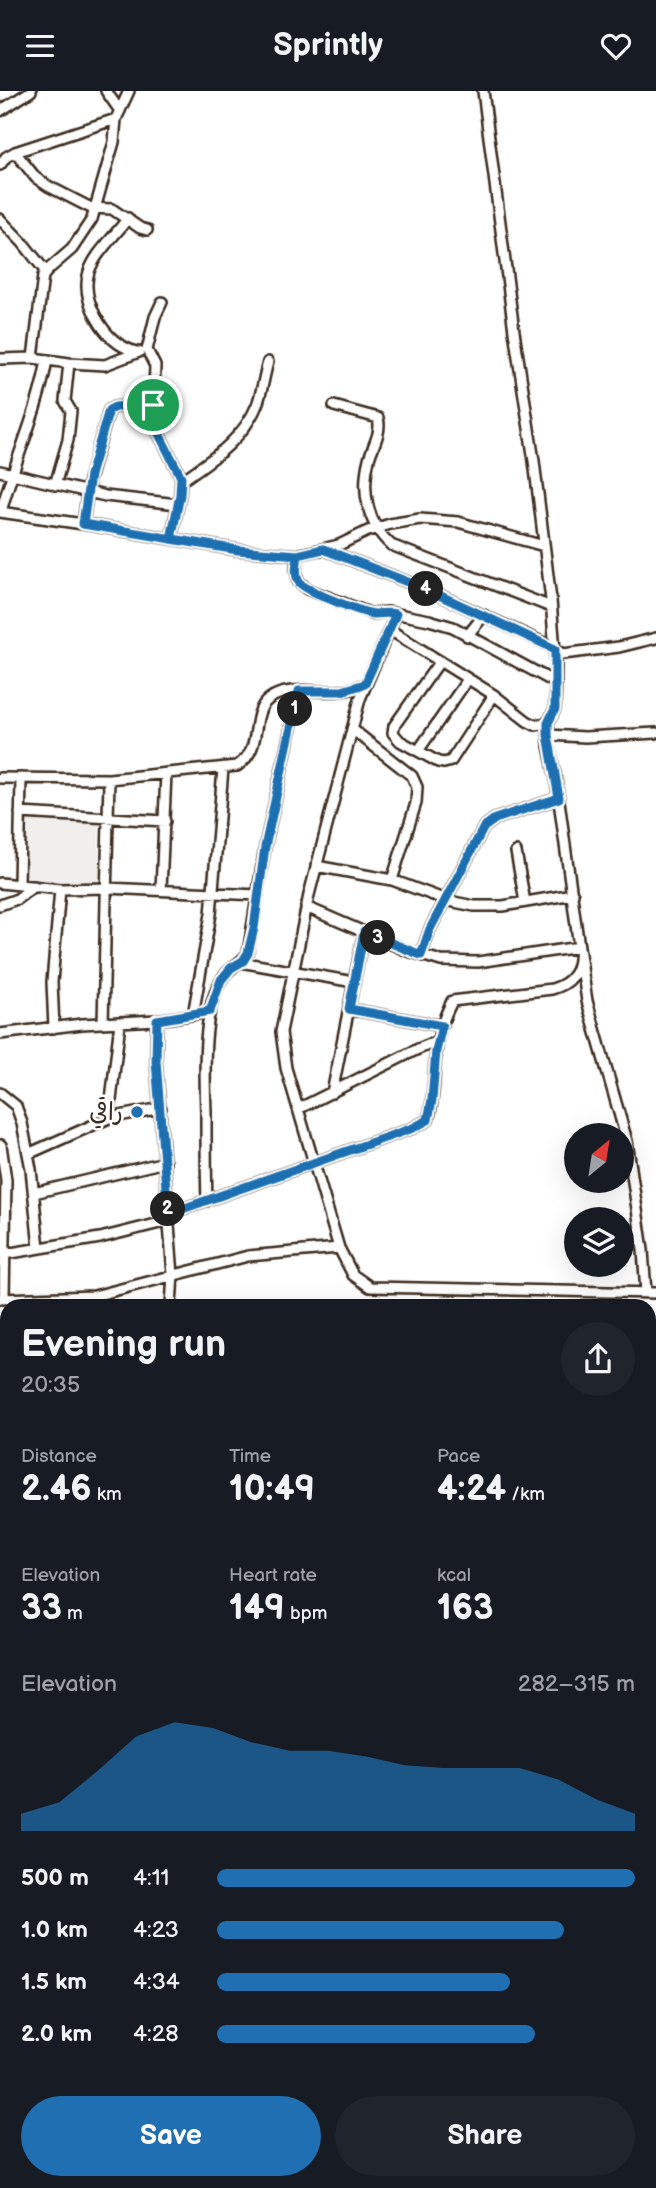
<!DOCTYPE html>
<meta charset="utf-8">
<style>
:root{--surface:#171b24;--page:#20242c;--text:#f1f3f6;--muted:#9ea1a6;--accent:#1f6fb2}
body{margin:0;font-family:"Balsamiq Sans","Playpen Sans Arabic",sans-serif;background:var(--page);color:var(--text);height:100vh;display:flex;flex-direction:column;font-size:26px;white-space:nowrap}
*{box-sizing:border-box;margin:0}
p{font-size:23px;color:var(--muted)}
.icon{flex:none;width:38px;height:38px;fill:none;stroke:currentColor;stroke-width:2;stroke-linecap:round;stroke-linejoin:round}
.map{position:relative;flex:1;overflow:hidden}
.panel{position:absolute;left:0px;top:1208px;width:656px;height:891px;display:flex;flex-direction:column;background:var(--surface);border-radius:21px 21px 0 0;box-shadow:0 7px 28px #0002}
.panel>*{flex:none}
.needle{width:46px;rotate:30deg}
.buttons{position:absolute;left:564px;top:1032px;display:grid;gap:14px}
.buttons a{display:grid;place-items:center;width:70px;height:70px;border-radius:50%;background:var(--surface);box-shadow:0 7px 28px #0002;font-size:35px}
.pin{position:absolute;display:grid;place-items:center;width:60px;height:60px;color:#fff;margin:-30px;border:4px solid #fff;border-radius:50%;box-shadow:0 2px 7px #0007}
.km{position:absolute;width:35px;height:35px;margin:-18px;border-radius:50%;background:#222;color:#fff;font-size:19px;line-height:35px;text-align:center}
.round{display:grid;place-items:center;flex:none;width:74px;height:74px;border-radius:37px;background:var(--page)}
.head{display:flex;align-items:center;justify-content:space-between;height:119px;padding:0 21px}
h1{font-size:38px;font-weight:800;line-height:52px}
.figures{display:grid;grid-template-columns:repeat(3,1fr);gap:10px;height:119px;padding:7px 21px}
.figures div{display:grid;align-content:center}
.figures b{font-size:35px;font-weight:800}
.figures small{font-size:19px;font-weight:400}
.figures p{font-size:19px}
.chart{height:196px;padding:14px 21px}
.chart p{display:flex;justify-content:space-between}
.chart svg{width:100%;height:126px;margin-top:7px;fill:var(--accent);opacity:.7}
.action{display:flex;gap:14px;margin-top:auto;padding:14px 21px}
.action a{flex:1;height:80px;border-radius:42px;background:var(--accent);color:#fff;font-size:28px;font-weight:800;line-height:80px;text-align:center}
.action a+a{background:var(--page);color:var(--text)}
ul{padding:0 21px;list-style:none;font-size:23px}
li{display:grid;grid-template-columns:112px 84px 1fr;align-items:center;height:52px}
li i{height:18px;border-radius:9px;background:var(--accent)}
header{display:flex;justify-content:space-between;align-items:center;height:91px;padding:0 21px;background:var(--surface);font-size:32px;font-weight:800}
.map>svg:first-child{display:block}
</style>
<header><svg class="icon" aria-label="menu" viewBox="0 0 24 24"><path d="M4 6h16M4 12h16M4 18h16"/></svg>Sprintly<svg class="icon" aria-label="heart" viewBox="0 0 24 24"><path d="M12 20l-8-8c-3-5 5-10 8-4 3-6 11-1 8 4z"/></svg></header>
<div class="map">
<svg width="656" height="2097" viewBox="0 0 656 2097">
<rect width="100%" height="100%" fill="#fff"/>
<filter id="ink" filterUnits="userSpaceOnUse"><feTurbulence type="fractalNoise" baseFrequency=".0143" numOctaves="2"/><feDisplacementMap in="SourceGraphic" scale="14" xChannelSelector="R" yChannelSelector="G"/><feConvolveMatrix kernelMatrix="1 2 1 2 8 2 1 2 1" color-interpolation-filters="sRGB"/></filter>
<g filter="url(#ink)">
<path fill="#f1efee" d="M23,727L99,733V793L23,789Z
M656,1668V2097H478L481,2091H649V1684Z"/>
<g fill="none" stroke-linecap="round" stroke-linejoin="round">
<g stroke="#3b2a1e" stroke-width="14">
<path id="street" d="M106,0L120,20
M0,20L31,0
M15,61L36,87L48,95L91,117L112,118L140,137L147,139
M0,74L6,66L15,61L116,28
M128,127C102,162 71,179 96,226C106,244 117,255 136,261
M0,128L23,152L46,181
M162,211L155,226L147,259L155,275L153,325L156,337L181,386L180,404L171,448
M33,267L43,185L50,177L72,158L92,128L114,51L116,28L129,0
M0,268L33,267L69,272L105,274L139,261
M334,315L378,327C382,341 373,354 369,368C361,399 367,433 391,454L551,516
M0,380L105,405L178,413
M181,390C211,369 243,349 257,314C262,301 264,285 268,271
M55,394L68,349L71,320L65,310L69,272
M0,421L83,433L238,459L297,464L339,454L368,440L390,433L420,428L458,431L544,455
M1,421C14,370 38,322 47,269
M83,433L89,389L109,319L115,316L153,314
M323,458L428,499L555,557L563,563L619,556L656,547
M297,464L296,479L298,490L307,498L372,523L388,521L429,529L453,536L556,592
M396,523L360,608L309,804L281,941L286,977L339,1157L353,1184L370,1196L656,1202
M390,539L494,604L527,630L535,634L548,632L555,618L556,573L551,509L534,370L514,240L483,0
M467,545L484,524
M440,570L394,635L393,642L400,650L438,671L444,672L451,670L494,604
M352,638L412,685L417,696L416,712L392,789
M548,644L585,646L656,642
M418,660L468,588
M0,687L109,688L237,675C265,657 248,624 269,608C288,594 317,602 339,600C348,600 357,596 365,593
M20,722L165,730
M516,761L525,811
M316,775L392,789L449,810L474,815H503L573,803
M0,792L60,798L107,797L258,804
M19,793L21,687
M161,799L166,682
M0,814L17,808L34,795
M306,816L408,860L441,870L478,871L579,856L587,910L627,1050L643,1159L646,1202
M421,864L430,838L484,736L495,728L559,707
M240,871L354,891
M349,918L442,935
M193,924L211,823L223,678
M157,929L156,970L173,1184L171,1214
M103,932L109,688
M54,937L52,891L60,798
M0,943L82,933L157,929L210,921
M0,1002L16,1015L22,1032L31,1078L39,1157
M332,1002L364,841
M298,1018L418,958L438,950
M109,1027L120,931
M1,1054L6,1089L4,1208
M28,1063L109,1027L161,1017
M34,1102L165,1071
M207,1110C206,1081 206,1051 206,1022C205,984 201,921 222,888C229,876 241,873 248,862L265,756L299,600
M168,1123L413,1037L428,1029C435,1007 433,985 436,963C437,944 444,926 452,910L552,898C574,892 581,877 579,856L556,688L549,655L548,632
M5,1163L100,1147L168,1130
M0,1208L94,1205L248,1165L339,1157
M0,1286L7,1301
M0,1313L7,1309
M0,1364L7,1359
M0,1483L7,1494
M0,1652L7,1647
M0,1719L7,1714
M649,1994L656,1996
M148,2091L149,2097
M74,2092L96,2094L99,2097
M0,2094L12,2091
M417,2097L420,2091"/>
</g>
<g stroke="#3b2a1e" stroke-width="18">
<path id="secondary" d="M649,1614L656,1598
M0,1631L7,1641
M0,1797L7,1790
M0,1934L6,1997L0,2012
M448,2097L450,2091"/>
</g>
<use href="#street" stroke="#fff" stroke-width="9"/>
<use href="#secondary" stroke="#fff" stroke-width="12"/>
</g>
</g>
<g fill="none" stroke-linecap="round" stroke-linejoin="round" filter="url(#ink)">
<g stroke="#fff" stroke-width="14">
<path id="route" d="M153,314V325L156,337L181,386L180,404L171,448L238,459L298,464C297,472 294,483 299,491C305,500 363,522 374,523C382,523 388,521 396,523L365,593L342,600H299L265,756L254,837L248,862L243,870L231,877L221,889L210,920L157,929L156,970L168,1123L413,1037L428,1029L432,1009L436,960L442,935L349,918L364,841L421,864L430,838L484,736L495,728L559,707L548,644V632L555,618V558L428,499L323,458L298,464L238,459L83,433L90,384L109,319L115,316L153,314"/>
</g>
<use href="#route" stroke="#1f6fb2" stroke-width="9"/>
</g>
<circle fill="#1f6fb2" stroke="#fff" stroke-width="2.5" cx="137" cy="1021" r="7"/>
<g text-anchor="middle" stroke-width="5" stroke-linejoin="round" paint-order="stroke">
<g font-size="24" fill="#3b2a1e" stroke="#fff" text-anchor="end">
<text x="123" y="1029">راقي</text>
</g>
</g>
</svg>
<div class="buttons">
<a><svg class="needle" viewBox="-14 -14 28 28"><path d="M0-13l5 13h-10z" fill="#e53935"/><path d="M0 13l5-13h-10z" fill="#9ea1a6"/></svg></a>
<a><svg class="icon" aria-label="layers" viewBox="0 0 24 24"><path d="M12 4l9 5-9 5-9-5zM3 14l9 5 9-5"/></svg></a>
</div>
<div class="pin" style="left:153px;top:314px;background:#1e9e55"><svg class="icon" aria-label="arrive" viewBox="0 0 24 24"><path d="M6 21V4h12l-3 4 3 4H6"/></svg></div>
<b class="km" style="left:295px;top:618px">1</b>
<b class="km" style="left:168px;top:1118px">2</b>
<b class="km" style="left:378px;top:847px">3</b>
<b class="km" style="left:426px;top:498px">4</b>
<section class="panel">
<div class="head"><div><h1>Evening run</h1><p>20:35</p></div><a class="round"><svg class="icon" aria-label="share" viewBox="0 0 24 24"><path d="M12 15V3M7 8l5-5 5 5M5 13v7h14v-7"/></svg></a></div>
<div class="figures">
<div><p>Distance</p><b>2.46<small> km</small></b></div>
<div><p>Time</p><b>10:49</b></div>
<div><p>Pace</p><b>4:24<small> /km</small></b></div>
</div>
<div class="figures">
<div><p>Elevation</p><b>33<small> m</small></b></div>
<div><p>Heart rate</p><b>149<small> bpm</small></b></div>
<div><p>kcal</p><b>163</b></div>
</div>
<div class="chart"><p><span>Elevation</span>282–315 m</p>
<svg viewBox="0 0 160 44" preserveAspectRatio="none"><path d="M0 44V38L10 34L20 23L30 11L40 6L50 8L60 13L70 16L80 16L90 18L100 21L110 22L120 22L130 22L140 26L150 33L160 38V44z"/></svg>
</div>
<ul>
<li><b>500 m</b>4:11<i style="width:100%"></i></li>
<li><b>1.0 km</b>4:23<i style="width:83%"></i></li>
<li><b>1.5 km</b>4:34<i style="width:70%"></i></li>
<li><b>2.0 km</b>4:28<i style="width:76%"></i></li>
</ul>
<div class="action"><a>Save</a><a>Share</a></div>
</section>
</div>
